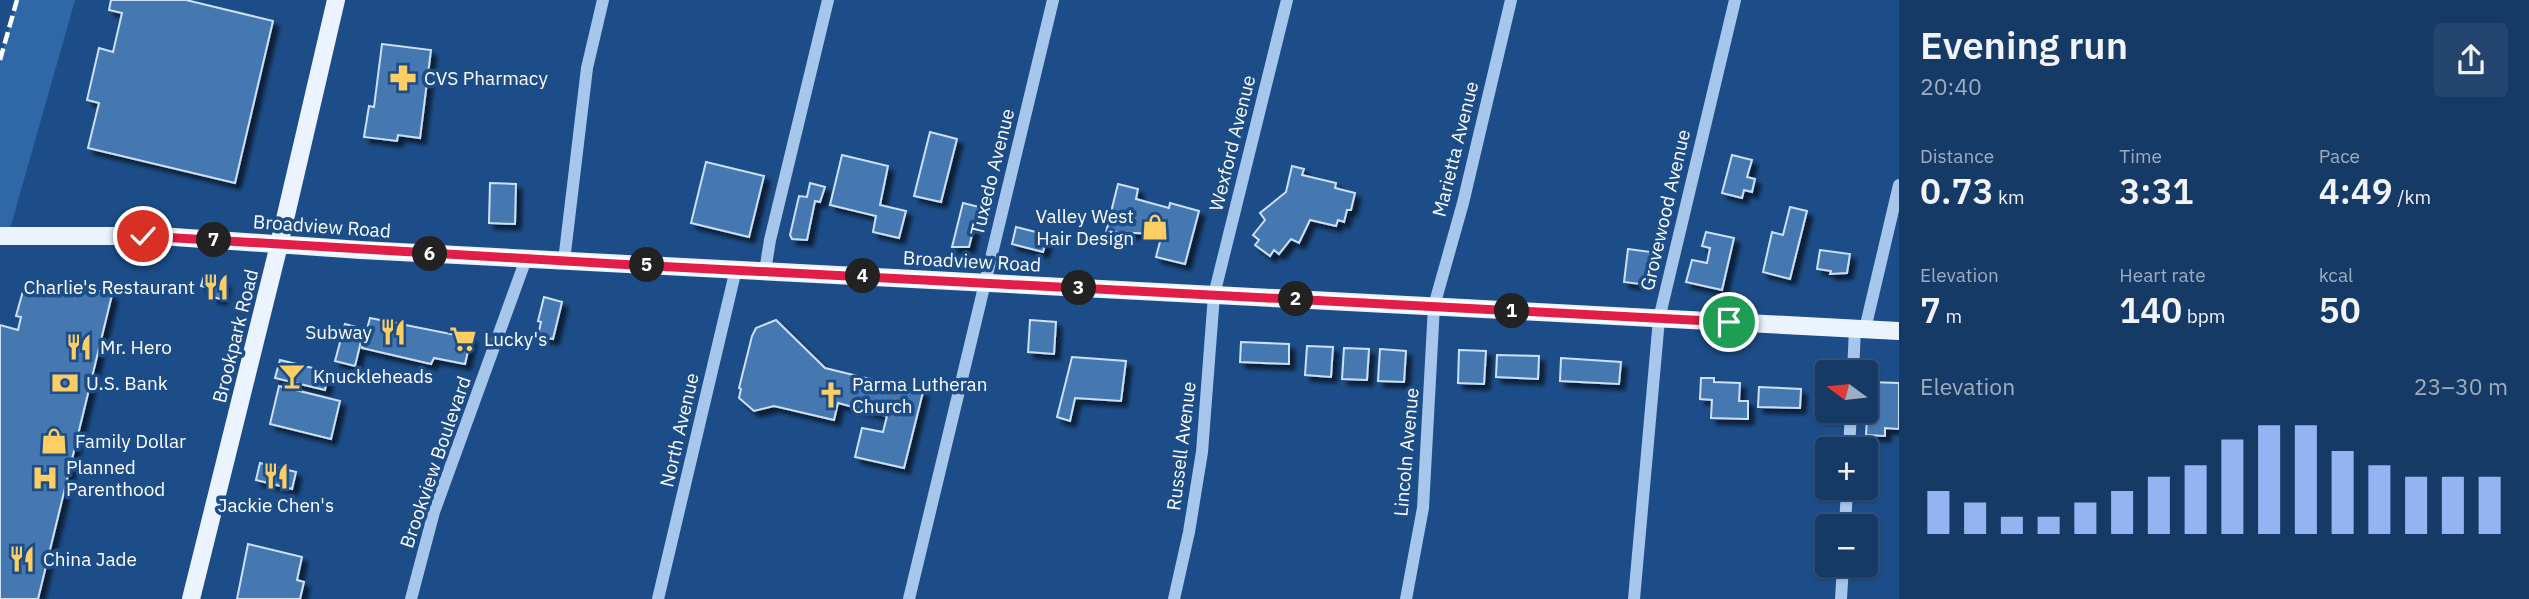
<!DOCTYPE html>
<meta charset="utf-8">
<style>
:root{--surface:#163a66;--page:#23456f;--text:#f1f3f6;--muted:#9eadbf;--line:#35547a;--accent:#95b2f1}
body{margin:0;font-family:"IBM Plex Sans",sans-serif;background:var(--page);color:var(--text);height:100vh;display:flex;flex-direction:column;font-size:26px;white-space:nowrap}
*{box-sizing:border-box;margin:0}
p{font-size:23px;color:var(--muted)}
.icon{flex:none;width:38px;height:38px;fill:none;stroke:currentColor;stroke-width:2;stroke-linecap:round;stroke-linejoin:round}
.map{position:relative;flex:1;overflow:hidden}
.sheet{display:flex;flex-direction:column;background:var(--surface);width:630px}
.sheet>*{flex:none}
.needle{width:46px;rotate:285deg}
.fabs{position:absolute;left:1815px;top:360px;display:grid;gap:14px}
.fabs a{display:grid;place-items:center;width:63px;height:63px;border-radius:7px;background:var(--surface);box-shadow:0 2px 5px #0004,0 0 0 2px var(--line);font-size:35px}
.pin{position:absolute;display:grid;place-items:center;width:60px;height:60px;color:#fff;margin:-30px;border:4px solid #fff;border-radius:50%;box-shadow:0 2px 7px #0007}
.km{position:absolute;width:35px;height:35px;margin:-18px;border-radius:50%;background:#222;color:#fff;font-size:19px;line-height:35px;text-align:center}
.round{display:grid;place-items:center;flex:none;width:74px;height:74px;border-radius:7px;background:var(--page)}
.summary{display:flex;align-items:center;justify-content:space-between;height:119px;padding:0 21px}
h1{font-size:38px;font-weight:600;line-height:52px}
.stats{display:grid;grid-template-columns:repeat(3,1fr);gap:10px;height:119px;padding:7px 21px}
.stats div{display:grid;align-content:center}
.stats b{font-size:35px;font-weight:600}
.stats small{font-size:19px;font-weight:400}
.stats p{font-size:19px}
.chart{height:196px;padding:14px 21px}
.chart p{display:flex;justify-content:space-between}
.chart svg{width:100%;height:126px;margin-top:7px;stroke:var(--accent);stroke-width:6}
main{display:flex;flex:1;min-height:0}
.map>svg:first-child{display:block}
</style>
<main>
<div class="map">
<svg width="1899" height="599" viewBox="0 0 1899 599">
<defs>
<filter id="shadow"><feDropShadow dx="5.5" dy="5.5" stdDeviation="2" flood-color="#0009"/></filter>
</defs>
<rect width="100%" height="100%" fill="#1d4d88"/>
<path fill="#3067a6" d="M17,0H75L8,236H0V60Z"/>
<path fill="#4577b1" stroke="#cbe0f9" stroke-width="2" filter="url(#shadow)" d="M111,0H186L273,21L235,183L88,148L99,103L87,100L99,48L113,52L122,13L109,10Z
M382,44L431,50L420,138L398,135L397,141L364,137L369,106L374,107Z
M930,132L957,139L941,202L914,196Z
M842,155L888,166L880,205L906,211L899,238L873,232L876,216L830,205Z
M1732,155L1752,160L1747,177L1755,179L1752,192L1744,190L1742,198L1722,193Z
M706,162L764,176L749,237L691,223Z
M1292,166L1304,169L1302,175L1336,183L1335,188L1355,193L1351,210H1347L1344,222L1338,220L1336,226L1310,220L1299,243L1291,239L1279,254L1274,250L1270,256L1255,245L1259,240L1253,235L1265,220L1260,213L1286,192Z
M490,183L516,184L515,224L489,223Z
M810,183L825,187L820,202L815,201L807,240L792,239L790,235L799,196L807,197Z
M1118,184L1138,189L1136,199L1169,208L1170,203L1199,211L1185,264L1156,257L1162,234L1106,232Z
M963,203L979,207L969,247H952Z
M1790,207L1807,211L1790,279L1763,272L1772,232L1783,235Z
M1016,227L1048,235L1043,252L1012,244Z
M1706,232L1734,238L1722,290L1686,282L1692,260L1707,263L1710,248L1702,246Z
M1628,249L1651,252L1647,285L1624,282Z
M1820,250L1850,254L1847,273L1830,274L1831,271L1817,269Z
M204,276L225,282L221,299L212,297L214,289L201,286Z
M96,290L112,295L38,599H0V325L18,330L21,317L16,316L23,291Z
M544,297L562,302L553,339L538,336L541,322L538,321Z
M370,318L471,338L465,364L434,358L431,364L362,348Z
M776,320L825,368L923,392L904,468L855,457L862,428L883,432L887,416L838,403L834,420L774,406L754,411L739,398L741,389L739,388L752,336L756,328Z
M1030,320L1056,322L1054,354L1028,352Z
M345,324L364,329L355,366L335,361Z
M1241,342L1289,344V364L1240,362Z
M1307,346L1333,347L1331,377L1305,375Z
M1344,348L1369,349L1367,380L1342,379Z
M1380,349L1406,351L1404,382L1378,381Z
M1459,350L1486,351L1484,384L1458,383Z
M1497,355L1539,356L1538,379L1496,377Z
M1072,357L1126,361L1121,401L1075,398L1070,421L1057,417Z
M1561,358L1621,362L1619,384L1560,381Z
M280,360L329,372L325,390L275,378Z
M1701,378H1714V382L1740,383L1739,401H1748V419L1711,418L1712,400L1700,399Z
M1869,382L1899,383V429L1885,428V436L1866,435Z
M279,386L340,401L331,439L270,424Z
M1759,387L1801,389L1800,408L1758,407Z
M260,463L296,472L292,489L256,480Z
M248,544L302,557L297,580L304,582L300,599H237Z"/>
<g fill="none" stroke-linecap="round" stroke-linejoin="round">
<path stroke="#a6c6ec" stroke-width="12" d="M564,261L587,68L603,0
M765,271L770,240L828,0
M1865,329L1899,185
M1853,373L1855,328
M1849,450L1851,411
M1845,527L1847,488
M411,599L434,512L526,259
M658,599L736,269
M909,599L1053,0
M1174,599L1189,532L1202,452L1214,295L1287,0
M1406,599L1423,508L1434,306L1463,203L1511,0
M1634,599L1659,319L1735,0
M1841,599L1843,565"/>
<path stroke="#ebf3ff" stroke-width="18" d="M0,236H160L361,250L1899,331
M191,599L279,245L336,0"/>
<path stroke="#fff" stroke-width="4.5" stroke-dasharray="12 5" stroke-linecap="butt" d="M0,60L17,0"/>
</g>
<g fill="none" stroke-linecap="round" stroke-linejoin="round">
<g stroke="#fff" stroke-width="14">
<path id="route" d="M143,236L616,264L1729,322"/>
</g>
<use href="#route" stroke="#e11d48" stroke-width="9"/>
</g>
<defs>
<g id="pharmacy-bare" transform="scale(2.1)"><path d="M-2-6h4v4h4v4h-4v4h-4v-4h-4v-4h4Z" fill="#fcce64" stroke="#1d4d88" stroke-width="2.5" paint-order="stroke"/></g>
<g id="shop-bare" transform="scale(2.1)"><path d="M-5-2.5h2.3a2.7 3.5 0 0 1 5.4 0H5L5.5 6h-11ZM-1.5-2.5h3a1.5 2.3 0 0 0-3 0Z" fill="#fcce64" stroke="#1d4d88" stroke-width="2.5" paint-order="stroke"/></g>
<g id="restaurant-bare" transform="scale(2.1)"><path d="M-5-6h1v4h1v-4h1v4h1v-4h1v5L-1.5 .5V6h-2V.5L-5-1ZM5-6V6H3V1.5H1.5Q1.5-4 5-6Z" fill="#fcce64" stroke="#1d4d88" stroke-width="2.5" paint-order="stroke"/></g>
<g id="supermarket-bare" transform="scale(2.1)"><path d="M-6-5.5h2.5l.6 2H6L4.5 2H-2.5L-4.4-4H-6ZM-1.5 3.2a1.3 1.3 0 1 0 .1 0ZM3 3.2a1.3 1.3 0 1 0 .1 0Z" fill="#fcce64" stroke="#1d4d88" stroke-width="2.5" paint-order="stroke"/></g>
<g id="bar-bare" transform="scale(2.1)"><path d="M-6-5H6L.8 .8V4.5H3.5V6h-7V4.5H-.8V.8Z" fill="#fcce64" stroke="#1d4d88" stroke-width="2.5" paint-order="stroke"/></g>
<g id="bank-bare" transform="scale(2.1)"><path d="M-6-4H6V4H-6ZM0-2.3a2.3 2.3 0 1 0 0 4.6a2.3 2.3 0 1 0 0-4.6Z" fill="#fcce64" stroke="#1d4d88" stroke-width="2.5" paint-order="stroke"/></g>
<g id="church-bare" transform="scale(2.1)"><path d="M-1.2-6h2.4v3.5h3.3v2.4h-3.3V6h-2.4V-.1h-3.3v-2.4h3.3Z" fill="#fcce64" stroke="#1d4d88" stroke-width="2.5" paint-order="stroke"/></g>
<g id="hospital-bare" transform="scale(2.1)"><path d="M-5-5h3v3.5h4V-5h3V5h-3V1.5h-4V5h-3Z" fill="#fcce64" stroke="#1d4d88" stroke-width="2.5" paint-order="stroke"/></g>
</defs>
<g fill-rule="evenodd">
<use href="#pharmacy-bare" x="403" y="78"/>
<use href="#shop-bare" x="1155" y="227"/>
<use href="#restaurant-bare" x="216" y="287"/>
<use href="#restaurant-bare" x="393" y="332"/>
<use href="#supermarket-bare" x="463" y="339"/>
<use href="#restaurant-bare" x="79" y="347"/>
<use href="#bar-bare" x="292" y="376"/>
<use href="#bank-bare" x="65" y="383"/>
<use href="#church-bare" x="831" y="395"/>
<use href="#shop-bare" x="54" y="441"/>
<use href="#restaurant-bare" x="276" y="476"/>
<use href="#hospital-bare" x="45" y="478"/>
<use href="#restaurant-bare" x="22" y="559"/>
</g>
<g text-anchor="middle" stroke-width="7" stroke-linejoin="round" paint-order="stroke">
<g font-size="19" fill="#fff" stroke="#1d4d88" text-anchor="start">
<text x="424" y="85">CVS Pharmacy</text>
<text x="1134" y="223" text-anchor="end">Valley West<tspan x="1134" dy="22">Hair Design</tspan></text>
<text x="195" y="294" text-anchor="end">Charlie's Restaurant</text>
<text x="372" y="339" text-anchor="end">Subway</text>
<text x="484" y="346">Lucky's</text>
<text x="100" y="354">Mr. Hero</text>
<text x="313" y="383">Knuckleheads</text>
<text x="86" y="390">U.S. Bank</text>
<text x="852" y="391">Parma Lutheran<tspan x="852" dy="22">Church</tspan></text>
<text x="75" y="448">Family Dollar</text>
<text x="66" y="474">Planned<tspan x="66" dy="22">Parenthood</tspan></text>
<text x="276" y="512" text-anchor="middle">Jackie Chen's</text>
<text x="43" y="566">China Jade</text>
</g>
<g font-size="19" fill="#fff" stroke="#1d4d88">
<text transform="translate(1232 143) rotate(-76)" y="7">Wexford Avenue</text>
<text transform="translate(1455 149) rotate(-76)" y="7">Marietta Avenue</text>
<text transform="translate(992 172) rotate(-76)" y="7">Tuxedo Avenue</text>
<text transform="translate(1665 210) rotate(-77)" y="7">Grovewood Avenue</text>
<text transform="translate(322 226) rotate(4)" y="7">Broadview Road</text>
<text transform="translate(972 261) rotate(3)" y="7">Broadview Road</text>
<text transform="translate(235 336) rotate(-76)" y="7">Brookpark Road</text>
<text transform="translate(679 430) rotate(-77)" y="7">North Avenue</text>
<text transform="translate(1181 446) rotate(-83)" y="7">Russell Avenue</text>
<text transform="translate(1406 452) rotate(-85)" y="7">Lincoln Avenue</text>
<text transform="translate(435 462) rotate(-71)" y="7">Brookview Boulevard</text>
</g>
</g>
</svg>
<div class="fabs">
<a><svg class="needle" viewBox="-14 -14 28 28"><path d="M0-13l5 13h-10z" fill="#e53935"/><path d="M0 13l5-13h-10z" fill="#9eadbf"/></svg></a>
<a>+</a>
<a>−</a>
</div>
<div class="pin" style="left:1729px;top:322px;background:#1e9e55"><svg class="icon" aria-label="arrive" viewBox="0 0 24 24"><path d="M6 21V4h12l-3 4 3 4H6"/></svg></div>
<div class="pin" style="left:143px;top:236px;background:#d93025"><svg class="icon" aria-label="check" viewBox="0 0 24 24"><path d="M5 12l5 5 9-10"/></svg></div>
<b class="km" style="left:1512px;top:311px">1</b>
<b class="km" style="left:1296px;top:299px">2</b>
<b class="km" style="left:1079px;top:288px">3</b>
<b class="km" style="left:863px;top:276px">4</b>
<b class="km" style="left:647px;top:265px">5</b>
<b class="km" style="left:430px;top:254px">6</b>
<b class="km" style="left:214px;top:240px">7</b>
</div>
<section class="sheet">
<div class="summary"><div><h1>Evening run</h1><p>20:40</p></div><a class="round"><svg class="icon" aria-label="share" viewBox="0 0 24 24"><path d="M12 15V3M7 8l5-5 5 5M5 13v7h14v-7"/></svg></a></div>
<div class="stats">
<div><p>Distance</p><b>0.73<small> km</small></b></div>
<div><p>Time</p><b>3:31</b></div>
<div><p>Pace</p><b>4:49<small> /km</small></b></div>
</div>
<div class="stats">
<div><p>Elevation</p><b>7<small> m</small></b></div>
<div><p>Heart rate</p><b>140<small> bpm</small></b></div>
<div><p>kcal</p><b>50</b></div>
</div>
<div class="chart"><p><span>Elevation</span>23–30 m</p>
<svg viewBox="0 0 160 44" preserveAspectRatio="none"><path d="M5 44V29M15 44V33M25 44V38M35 44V38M45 44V33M55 44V29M65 44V24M75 44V20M85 44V11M95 44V6M105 44V6M115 44V15M125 44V20M135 44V24M145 44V24M155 44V24"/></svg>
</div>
</section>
</main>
